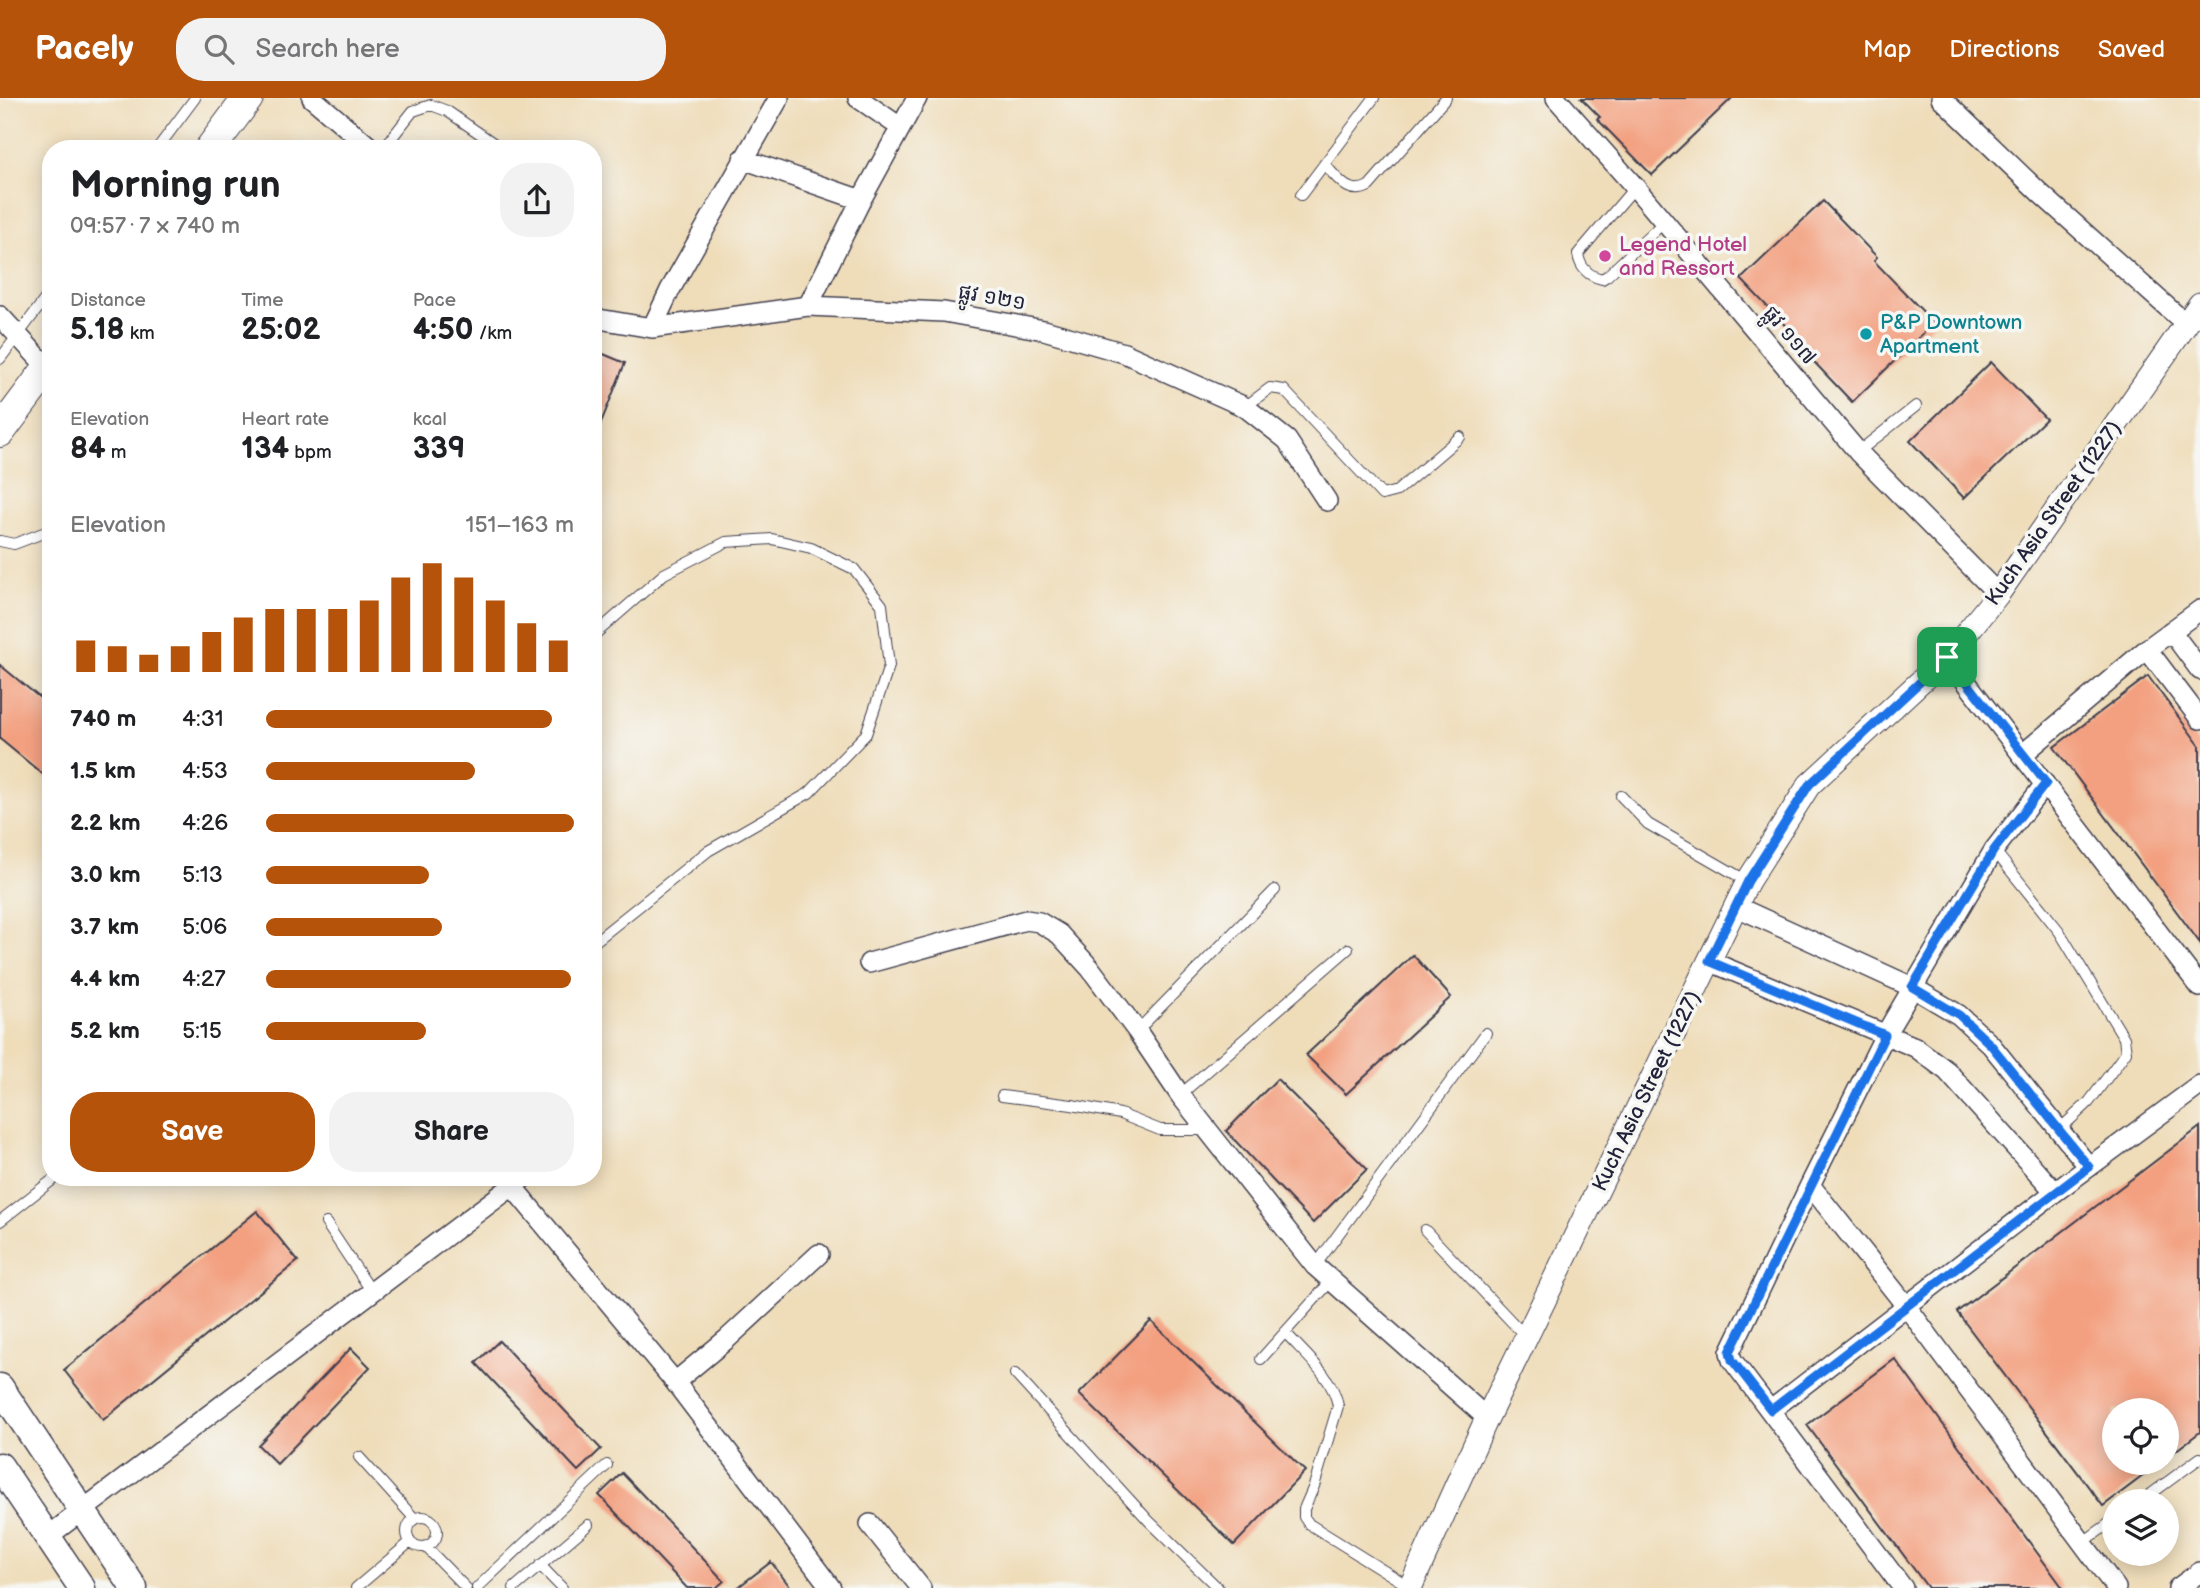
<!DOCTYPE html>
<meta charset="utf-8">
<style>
:root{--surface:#fff;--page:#f2f2f2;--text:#202124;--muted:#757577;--accent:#b45309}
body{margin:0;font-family:"Balsamiq Sans","Noto Sans Khmer",sans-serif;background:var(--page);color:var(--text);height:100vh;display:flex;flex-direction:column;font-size:26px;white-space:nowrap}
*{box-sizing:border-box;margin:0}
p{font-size:23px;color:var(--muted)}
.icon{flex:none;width:38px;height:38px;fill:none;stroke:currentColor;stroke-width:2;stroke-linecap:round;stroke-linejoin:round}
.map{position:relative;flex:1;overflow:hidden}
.panel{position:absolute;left:42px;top:42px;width:560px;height:1046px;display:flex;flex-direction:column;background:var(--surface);border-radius:28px;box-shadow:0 4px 18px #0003}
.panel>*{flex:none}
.fabs{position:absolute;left:2102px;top:1300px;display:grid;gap:14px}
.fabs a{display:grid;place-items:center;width:77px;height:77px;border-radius:50%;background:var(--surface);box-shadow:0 4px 18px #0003;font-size:35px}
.pin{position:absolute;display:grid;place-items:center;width:60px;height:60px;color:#fff;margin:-30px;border-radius:14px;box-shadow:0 4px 10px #0006}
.round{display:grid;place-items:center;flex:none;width:74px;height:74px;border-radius:28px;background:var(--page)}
.head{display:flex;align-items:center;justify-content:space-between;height:119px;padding:0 28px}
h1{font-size:38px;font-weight:700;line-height:52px}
.metrics{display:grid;grid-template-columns:repeat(3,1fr);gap:10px;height:119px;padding:7px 28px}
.metrics div{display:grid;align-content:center}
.metrics b{font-size:30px;font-weight:700}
.metrics small{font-size:19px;font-weight:400}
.metrics p{font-size:19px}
.chart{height:196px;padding:14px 28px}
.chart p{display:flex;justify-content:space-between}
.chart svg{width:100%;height:126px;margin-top:7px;stroke:var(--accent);stroke-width:6}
.cta{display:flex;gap:14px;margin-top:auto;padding:14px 28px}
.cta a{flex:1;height:80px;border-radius:28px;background:var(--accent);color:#fff;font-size:28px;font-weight:700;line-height:80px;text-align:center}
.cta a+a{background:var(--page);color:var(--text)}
ul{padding:0 28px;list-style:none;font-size:23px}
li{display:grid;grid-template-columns:112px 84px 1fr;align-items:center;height:52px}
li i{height:18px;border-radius:9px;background:var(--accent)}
header{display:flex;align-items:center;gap:42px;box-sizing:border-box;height:98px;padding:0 35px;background:var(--accent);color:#fff}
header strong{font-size:33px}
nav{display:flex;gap:38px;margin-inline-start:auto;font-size:24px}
.search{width:490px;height:63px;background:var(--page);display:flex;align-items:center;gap:18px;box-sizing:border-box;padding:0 24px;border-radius:28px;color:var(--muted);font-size:26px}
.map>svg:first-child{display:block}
</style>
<header>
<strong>Pacely</strong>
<div class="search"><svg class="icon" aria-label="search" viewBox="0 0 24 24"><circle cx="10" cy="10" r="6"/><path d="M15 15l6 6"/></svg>Search here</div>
<nav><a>Map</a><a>Directions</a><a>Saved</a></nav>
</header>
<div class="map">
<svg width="2200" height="1490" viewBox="0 0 2200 1490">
<rect width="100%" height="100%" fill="#f6f6f2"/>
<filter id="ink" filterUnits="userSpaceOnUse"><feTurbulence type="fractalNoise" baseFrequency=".0143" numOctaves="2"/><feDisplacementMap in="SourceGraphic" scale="14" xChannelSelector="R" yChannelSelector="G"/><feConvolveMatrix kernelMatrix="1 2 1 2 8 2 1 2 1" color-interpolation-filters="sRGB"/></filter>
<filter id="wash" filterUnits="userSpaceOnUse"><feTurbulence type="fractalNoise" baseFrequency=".00686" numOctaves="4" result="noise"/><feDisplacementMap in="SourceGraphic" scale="28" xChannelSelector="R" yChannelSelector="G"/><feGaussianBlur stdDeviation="1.57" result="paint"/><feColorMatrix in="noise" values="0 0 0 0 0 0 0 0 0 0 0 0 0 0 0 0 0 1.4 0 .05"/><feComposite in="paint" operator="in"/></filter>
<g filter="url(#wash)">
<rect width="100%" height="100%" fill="#efddba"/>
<g id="blocks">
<path fill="#f3a080" d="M1581,0H1732L1652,77L1597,21L1600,19Z
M1823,103L1877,159L1874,163L1934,225L1852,304L1798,247L1801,244L1741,181Z
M601,255L625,265L594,342L593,276Z
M1991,264L2046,321L1964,400L1910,343Z
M0,567L51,609V683L0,641Z
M2148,578L2200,648V845L2054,649Z
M1413,857L1451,899L1346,996L1306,957Z
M1277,981L1367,1071L1313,1125L1226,1033Z
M2200,1029V1334L2166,1360V1312H2114V1365H2160L2103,1408L1957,1214Z
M257,1113L298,1163L103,1322L64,1272Z
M1151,1223L1305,1373L1234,1447L1079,1296Z
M499,1243L601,1351L578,1373L476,1265Z
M351,1250L370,1269L277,1366L258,1347Z
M1895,1261L2063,1490H1928L1807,1327Z
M622,1375L724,1483L716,1490H687L599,1397Z
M771,1464L791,1490H737Z"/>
</g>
</g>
<g filter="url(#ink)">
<use href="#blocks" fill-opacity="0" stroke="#413e4e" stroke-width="2"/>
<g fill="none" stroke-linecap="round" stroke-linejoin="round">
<g stroke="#413e4e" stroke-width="12">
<path id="service" d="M157,51L195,0
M383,51L413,13L431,7L447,13L502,51
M1324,66C1338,80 1348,99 1369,88L1446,0
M1635,89L1578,156C1580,170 1589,178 1602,181L1607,178L1664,124
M1301,97L1374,0
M0,261L51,193
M1245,309L1270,290L1284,292L1382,397L1397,393L1460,339
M1858,354L1916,308
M0,443L14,446L51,432
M593,538L664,476L726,444L772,441L811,450L854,471L882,507L889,568L866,636L809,695L708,753L593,845
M1621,698L1648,726L1747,783
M1994,752L2059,833L2124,940L2126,954L2118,965L2089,1004L2059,1032
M1137,933L1275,792
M1180,997L1348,851
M1002,998L1072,1007L1120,1016L1160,1032H1207
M0,1123L55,1080
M326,1125L372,1194
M1425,1132L1526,1239
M1315,1168L1486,935
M1285,1234C1304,1256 1333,1278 1338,1308L1314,1388L1304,1411V1419L1309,1426L1410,1489
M1261,1261L1331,1183
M1015,1276L1149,1423L1218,1490
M359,1359L414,1420
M2140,1404L2200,1360
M407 1434a15 15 0 1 1 30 0a15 15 0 1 1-30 0Z
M2082,1445L2114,1422
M427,1450L466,1490
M540,1467L562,1490
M356,1490L409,1445
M477,1490L607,1367
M514,1490L588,1427"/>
</g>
<g stroke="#413e4e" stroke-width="22">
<path id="minor" d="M312,0L372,51
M858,0L900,29
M1556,0L1635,89L1858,354L1998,496
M1941,0L2040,95L2186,226
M743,61L861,102
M808,208L861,102L917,0
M0,218L48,270
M593,220L652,230L808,208L944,214L1044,232L1124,255L1245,309L1287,342L1327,403
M652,230L670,192L779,0
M2171,533L2200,572
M2147,551L2200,621
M1947,559L2200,889
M2023,656L2147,551L2200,512
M1735,808L1912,889L1959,917L1991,947L2089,1069
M1709,863L1915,949L1947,973L2055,1094
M869,865L1026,822L1039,824L1059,836L1090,870L1137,933L1180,997L1315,1168L1487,1320
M1810,1087L1907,1209L2116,1490
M512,1088L675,1284L831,1490
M675,1284L727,1241L819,1156
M1771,1312L2055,1094L2200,987
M870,1426L921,1490
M47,1439L523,1080
M1903,1490L1732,1262L1730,1254L1810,1087L1885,937L1994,752L2045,686
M2178,1490L2200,1474"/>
</g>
<g stroke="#413e4e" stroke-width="25">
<path id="tertiary" d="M1410,1490L1487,1320L1748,783L1809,687L1947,559L1998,496L2200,206"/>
</g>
<g stroke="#413e4e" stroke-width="29">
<path id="secondary" d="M0,1289L134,1490
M0,1368L82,1490"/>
</g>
<g stroke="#413e4e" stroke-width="32">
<path id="primary" d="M210,51L248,0
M0,334L51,266"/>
</g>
<use href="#service" stroke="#fff" stroke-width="10"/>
<use href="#minor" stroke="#fff" stroke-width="19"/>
<use href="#tertiary" stroke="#fff" stroke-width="23"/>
<use href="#secondary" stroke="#fff" stroke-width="26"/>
<use href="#primary" stroke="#fff" stroke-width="30"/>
</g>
</g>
<g fill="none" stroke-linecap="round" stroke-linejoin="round" filter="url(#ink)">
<g stroke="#fff" stroke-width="14">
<path id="route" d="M1947,559L2046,685L1994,752L1912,889L1959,917L1991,947L2089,1069L1771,1312L1732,1262L1730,1254L1885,937L1709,863L1748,783L1809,687Z"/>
</g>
<use href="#route" stroke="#1a73e8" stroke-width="9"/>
</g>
<circle fill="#d1479c" stroke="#f6f6f2" stroke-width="2.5" cx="1605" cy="158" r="7"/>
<circle fill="#0f9aa8" stroke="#f6f6f2" stroke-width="2.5" cx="1866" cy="236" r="7"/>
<g text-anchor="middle" stroke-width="7" stroke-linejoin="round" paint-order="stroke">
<g font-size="21" fill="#b23c85" stroke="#f6f6f2" text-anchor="start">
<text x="1619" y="153">Legend Hotel<tspan x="1619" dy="24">and Ressort</tspan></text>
</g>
<g font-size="21" fill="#22223b" stroke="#f6f6f2">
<text transform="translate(992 199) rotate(10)" y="7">ផ្លូវ ១២១</text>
<text transform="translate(1790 237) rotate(50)" y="7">ផ្លូវ ១១៧</text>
<text transform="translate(2053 415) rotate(-55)" y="7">Kuch Asia Street (1227)</text>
<text transform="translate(1646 993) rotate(-64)" y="7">Kuch Asia Street (1227)</text>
</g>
<g font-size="21" fill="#0d838f" stroke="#f6f6f2" text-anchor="start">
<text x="1880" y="231">P&amp;P Downtown<tspan x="1880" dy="24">Apartment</tspan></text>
</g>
</g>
</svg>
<div class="fabs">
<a><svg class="icon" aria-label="locate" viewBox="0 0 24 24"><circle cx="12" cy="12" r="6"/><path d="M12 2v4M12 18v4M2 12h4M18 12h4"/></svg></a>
<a><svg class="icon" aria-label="layers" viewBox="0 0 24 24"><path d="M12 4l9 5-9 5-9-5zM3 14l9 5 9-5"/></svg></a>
</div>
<div class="pin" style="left:1947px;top:559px;background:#1e9e55"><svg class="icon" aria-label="arrive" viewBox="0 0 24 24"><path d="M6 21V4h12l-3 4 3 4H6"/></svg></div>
<section class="panel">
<div class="head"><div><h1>Morning run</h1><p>09:57 · 7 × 740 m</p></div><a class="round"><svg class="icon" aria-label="share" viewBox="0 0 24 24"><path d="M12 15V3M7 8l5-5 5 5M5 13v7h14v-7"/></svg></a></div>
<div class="metrics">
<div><p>Distance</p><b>5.18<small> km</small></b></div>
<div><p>Time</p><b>25:02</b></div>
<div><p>Pace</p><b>4:50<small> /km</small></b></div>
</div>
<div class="metrics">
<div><p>Elevation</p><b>84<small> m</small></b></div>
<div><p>Heart rate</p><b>134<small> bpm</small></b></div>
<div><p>kcal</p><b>339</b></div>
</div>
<div class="chart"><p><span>Elevation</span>151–163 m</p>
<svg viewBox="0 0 160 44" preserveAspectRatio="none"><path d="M5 44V33M15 44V35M25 44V38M35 44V35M45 44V30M55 44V25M65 44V22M75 44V22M85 44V22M95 44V19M105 44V11M115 44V6M125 44V11M135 44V19M145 44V27M155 44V33"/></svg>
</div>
<ul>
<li><b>740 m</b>4:31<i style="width:93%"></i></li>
<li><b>1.5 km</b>4:53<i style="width:68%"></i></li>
<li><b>2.2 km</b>4:26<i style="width:100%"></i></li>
<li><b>3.0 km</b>5:13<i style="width:53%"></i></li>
<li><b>3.7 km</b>5:06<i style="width:57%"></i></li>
<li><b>4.4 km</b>4:27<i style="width:99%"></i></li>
<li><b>5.2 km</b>5:15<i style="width:52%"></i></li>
</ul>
<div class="cta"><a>Save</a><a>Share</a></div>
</section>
</div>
